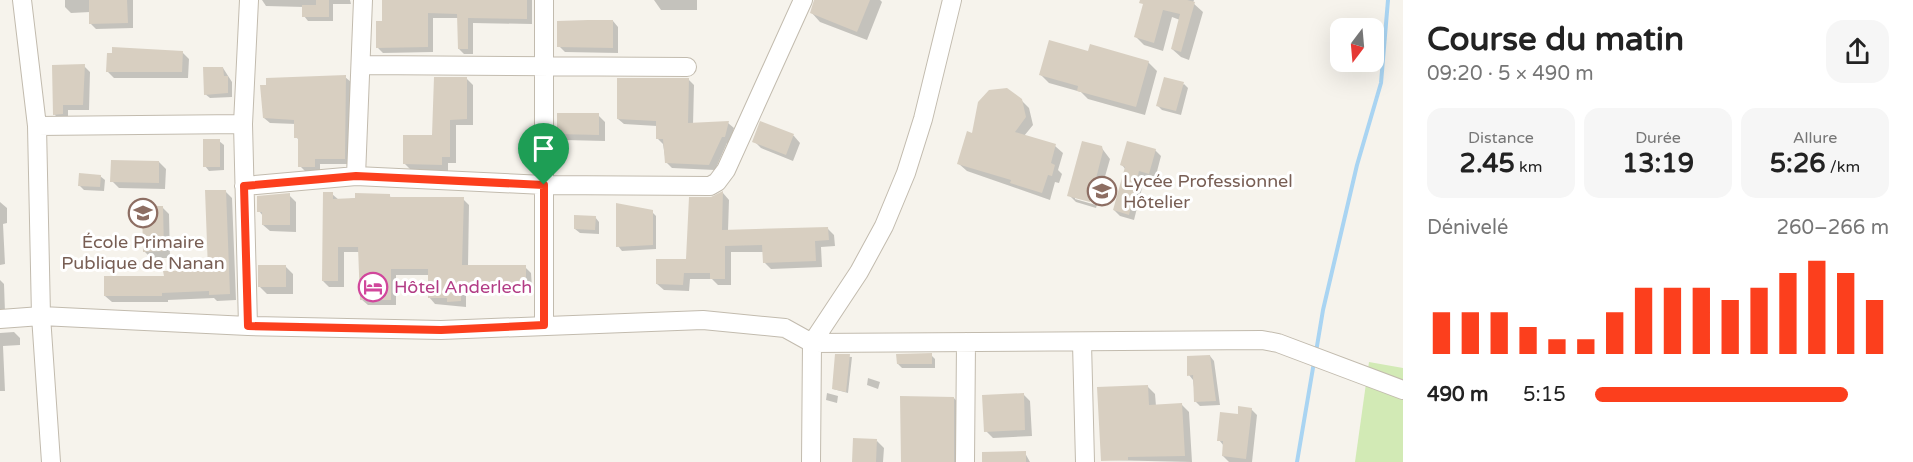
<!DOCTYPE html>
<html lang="fr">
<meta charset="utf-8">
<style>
:root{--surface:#fff;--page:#f6f6f6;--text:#222;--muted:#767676;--accent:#fc3f1d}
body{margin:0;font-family:"Varela Round",sans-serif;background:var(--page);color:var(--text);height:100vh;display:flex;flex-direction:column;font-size:22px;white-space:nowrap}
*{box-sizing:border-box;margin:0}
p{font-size:20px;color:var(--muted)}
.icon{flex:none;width:33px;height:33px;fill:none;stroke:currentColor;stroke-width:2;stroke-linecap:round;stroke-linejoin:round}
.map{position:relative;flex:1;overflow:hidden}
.panel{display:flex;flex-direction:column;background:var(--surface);width:510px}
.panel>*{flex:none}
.needle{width:39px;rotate:196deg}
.controls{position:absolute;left:1330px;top:18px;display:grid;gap:12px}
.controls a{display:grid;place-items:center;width:54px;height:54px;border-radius:12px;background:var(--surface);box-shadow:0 6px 24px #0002;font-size:30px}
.pin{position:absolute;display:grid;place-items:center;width:51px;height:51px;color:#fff;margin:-62px -26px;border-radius:50% 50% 50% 0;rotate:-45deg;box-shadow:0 0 6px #0007}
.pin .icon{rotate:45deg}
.round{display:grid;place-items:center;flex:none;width:63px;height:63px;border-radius:18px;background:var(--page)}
.summary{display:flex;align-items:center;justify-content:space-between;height:102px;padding:0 24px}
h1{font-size:33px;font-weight:800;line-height:45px}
.figures{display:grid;grid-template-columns:repeat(3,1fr);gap:9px;height:102px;padding:6px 24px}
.figures div{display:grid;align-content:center;border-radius:15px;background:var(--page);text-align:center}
.figures b{font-size:26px;font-weight:800}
.figures small{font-size:16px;font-weight:400}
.figures p{font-size:16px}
.chart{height:168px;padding:12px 24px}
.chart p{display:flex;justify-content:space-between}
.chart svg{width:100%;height:108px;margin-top:6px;stroke:var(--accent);stroke-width:6}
ul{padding:0 24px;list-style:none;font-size:20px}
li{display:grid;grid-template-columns:96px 72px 1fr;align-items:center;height:45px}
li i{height:15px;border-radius:8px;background:var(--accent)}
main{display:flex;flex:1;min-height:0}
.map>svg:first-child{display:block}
</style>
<main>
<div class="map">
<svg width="1403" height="462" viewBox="0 0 1403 462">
<rect width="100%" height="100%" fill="#f6f3ec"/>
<path fill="#d2eab5" d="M1369,362L1403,368V462H1355Z"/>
<path fill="#0003" fill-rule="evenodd" d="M65,0H133V28L96,29L91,24L90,12L71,13L65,7Z
M262,0H350L351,4H333V21H308L304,16V7L266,6Z
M384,0H532V24L473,23V54H464L459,49L458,18H433V52L383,53L378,48L384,22Z
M654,0H697V10H661Z
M816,0H880L882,2L867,40L820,22L811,12Z
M1147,0H1194L1193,3L1203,12L1189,60L1181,57L1172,49L1180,20L1172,17L1163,51L1144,45L1136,37Z
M613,21L618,27V53L565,52L559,46Z
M113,49L182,52L189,59L188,78H114L108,72Z
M1089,53L1148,62L1157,71L1145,115L1088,99L1081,92L1049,83L1040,74Z
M84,66L90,72L89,110H68V120H60L54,114Z
M223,68L232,82V97L210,98L205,94Z
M345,77L351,82L350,164H320V171H305L300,166V141L296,137V124L270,123L264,118Z
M466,78L473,85V125H456V163H448V171L411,170L404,163L433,137Z
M688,79L694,85L693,125L728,123L734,128L730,143H727L715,170L672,168L666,162L663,144L658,139L657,126L624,124L618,119Z
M1184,84L1188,88L1181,115L1162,110L1157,105Z
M1021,100L1029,108L1033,125L1024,136L1055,146L1063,153L1058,170L1062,174L1059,183L1055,182L1050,200L967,171L959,164L974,135Z
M598,115L605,122V141L565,140L558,133Z
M761,123L794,136L800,143L793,161L761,148L754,141Z
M219,141L224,145V170L209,171L205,166Z
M1101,147L1110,159L1096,208L1076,202L1069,195ZM1075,196L1097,202L1096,205L1075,199Z
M1155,150L1161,156L1155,179L1145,176L1134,220L1120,216L1114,210L1126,170L1122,165Z
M159,162L166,169L165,189L119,188L112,181Z
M100,176L105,180L104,191L84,190L79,185Z
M225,191L232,198L236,300L217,301L214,298L168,300V302H112L105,296L165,277L209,271Z
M723,193L729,200L728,231L828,229L834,235L835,246L821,247L822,267L771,269L765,263L764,252H731V285H718L712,279H690L689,291L664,290L657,284L688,261L711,199Z
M332,194L339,200L389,195L392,199H463L469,205L468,267H525L531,273L532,288H466V307L435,304L429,297V275H396V305H368L361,299L359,252H344V287H329L323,281Z
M0,195V202L7,208V223L3,224L5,264L0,265Z
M289,195L296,202V232L270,231L263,225V216L259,211Z
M162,207L169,214L170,258H151L144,251Z
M652,212L656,216V249L622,251L618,246Z
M595,217L599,222V234L580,233L575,229Z
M286,267L293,274V294H267L260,287Z
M0,280L4,284L5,312L0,314Z
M14,332L20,338V345L3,346L5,391H0V333Z
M931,355L935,359V368H902L898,364Z
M837,356L852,357L848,393L833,389Z
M1210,356L1214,361L1220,405L1200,406L1196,402L1193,380L1189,375Z
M868,378L880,382L878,389L867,385Z
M1147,386L1155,394L1156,406L1181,404L1189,412L1192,462L1103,460Z
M827,393L838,396L837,403L826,400Z
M1023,394L1030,401L1032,436L993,438L986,431Z
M954,398L960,405L961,462H903Z
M1251,409L1257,415L1252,462H1229L1223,456L1224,446L1219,440L1239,416Z
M877,441L884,448L883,462H854Z
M1025,453L1030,462H983Z"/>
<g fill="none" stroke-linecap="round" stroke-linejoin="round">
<path stroke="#a9d4f2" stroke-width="4" d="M1316,352L1323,310L1357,165L1381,83L1388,0
M1297,462L1314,362"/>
</g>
<path fill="#d8cfc1" d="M89,0H127L128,23L89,24Z
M316,0H329V17H302V5H316Z
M382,0H527V19L468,18V49H458L457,14L428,13V47L376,48V21H382Z
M814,0H870L857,32L810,13Z
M1140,0H1187L1195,2L1181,52L1171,49L1180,14L1163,10L1154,43L1134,37L1143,4L1139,3Z
M588,20H613V48L557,47V21Z
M1049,40L1088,51L1090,44L1149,61L1136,107L1077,91L1078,86L1039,75Z
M112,47L183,51L182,72H106L107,53H112Z
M85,64L83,105H63V114L53,115L52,65Z
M203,67H223L224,76H228V93L204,95Z
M346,75L345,159H315V167H298V138H294V120L263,118L260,85H266V78Z
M434,77H467V119L450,120V157H442V165L403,164V135H432Z
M1164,77L1184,82L1176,111L1156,106Z
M617,78H689L688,123L729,121L725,137H722L709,165L665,163L663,139H656V121L617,119Z
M1007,88L1022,99L1026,117L1015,132L1056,144L1051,163L1055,165L1052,176L1048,175L1042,193L1010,183L1011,180L957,164L967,131L972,133L978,102L989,90Z
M557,113H599V135L557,134Z
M760,121L794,134L786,155L752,142Z
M203,139H220V167H203Z
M1082,141L1102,146L1103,151L1090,202L1067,196Z
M1127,141L1156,149L1149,174L1139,171L1129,215L1113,210L1125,167L1120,165Z
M111,160L159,161V183L110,182Z
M79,173L101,175L100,187L78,186Z
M205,190H226L230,294L209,295V291L162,293V296H104V276H164L163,271L208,270Z
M723,191L722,230L828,227L829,240L815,241L816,261L763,263L762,245L725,246V279H710V273H684L683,285L656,284V259H686L689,197H711Z
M323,192H333V199L355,198V193L390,194V197H464L462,265H526V283H461V301L447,302V298H428V269H391V300H360L358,247H338V281H322Z
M290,193V225H262V212H257V196Z
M616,203L653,210V245L616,247Z
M142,206H163L164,251L143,252Z
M574,215L596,216L595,230L574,229Z
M258,265H286V287H258Z
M932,353V364H897L896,354Z
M835,354H850L846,392L832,389Z
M1210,355L1216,401L1194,402L1193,375L1187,376V356Z
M1148,385L1149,405L1182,403L1185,456L1128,457V460L1101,461L1097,387Z
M1024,393L1025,430L984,432L982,395Z
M900,396L954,397V462H901Z
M1238,406L1252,408L1246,459L1222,456L1223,441H1217L1220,412L1238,414Z
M853,438L877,439L876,462H852Z
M1026,451V462H982V452Z"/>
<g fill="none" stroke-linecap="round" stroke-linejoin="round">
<g stroke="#c2bbae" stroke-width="20">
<path id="minor" d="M22,0L37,126L41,316L51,462
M544,0V325
M361,65L687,67
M37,126L243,124
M356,176L363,0
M244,186L356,176L544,185L710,186L717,182L726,170L803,0
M0,319L41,316L248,326L441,330L703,320L785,328L812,343L1262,340L1278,343L1403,390
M248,326L243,124L249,0
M1082,343L1085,462
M811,462L812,343L859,272L884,226L906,173L923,119L952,0
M965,462L966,342"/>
</g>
<use href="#minor" stroke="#fff" stroke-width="18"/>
</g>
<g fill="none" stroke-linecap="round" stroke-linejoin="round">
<g stroke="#fff" stroke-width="12">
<path id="route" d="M356,176L544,185V325L441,330L248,326L244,186Z"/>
</g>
<use href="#route" stroke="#fc3f1d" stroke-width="8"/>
</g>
<defs>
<g id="school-ring" transform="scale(1.5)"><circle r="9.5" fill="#fff" stroke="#8d6e63" stroke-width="1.5"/><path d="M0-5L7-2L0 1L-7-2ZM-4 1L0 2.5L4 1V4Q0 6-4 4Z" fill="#8d6e63"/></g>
<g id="hotel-ring" transform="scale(1.5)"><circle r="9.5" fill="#fff" stroke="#d1479c" stroke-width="1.5"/><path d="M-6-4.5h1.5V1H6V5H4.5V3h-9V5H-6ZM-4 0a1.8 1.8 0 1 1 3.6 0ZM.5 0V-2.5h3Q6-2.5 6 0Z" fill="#d1479c"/></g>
</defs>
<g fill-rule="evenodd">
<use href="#school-ring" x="1102" y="191"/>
<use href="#school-ring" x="143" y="213"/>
<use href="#hotel-ring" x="373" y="287"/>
</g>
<g text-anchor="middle" stroke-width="6" stroke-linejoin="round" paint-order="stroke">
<g font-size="18" fill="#785e54" stroke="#fff" text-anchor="start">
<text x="1123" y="187">Lycée Professionnel<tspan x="1123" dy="21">Hôtelier</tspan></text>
<text x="143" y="248" text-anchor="middle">École Primaire<tspan x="143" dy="21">Publique de Nanan</tspan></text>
</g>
<g font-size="18" fill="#b23c85" stroke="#fff" text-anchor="start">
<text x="394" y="293">Hôtel Anderlech</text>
</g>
</g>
</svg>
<div class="controls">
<a><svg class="needle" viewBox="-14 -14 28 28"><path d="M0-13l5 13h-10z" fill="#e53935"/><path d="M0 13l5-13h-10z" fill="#767676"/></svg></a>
</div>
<div class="pin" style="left:544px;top:185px;background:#1e9e55"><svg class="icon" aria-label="arrive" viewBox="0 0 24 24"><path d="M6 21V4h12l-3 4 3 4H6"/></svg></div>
</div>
<section class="panel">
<div class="summary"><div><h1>Course du matin</h1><p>09:20 · 5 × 490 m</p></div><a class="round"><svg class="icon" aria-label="share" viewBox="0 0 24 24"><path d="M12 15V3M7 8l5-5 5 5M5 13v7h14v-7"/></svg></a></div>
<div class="figures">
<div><p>Distance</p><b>2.45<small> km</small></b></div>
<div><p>Durée</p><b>13:19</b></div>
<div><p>Allure</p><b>5:26<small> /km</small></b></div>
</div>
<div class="chart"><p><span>Dénivelé</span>260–266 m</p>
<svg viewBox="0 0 160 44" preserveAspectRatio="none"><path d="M5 44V27M15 44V27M25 44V27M35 44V33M45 44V38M55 44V38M65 44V27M75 44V17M85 44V17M95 44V17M105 44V22M115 44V17M125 44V11M135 44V6M145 44V11M155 44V22"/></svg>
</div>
<ul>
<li><b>490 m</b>5:15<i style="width:86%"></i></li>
</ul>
</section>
</main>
